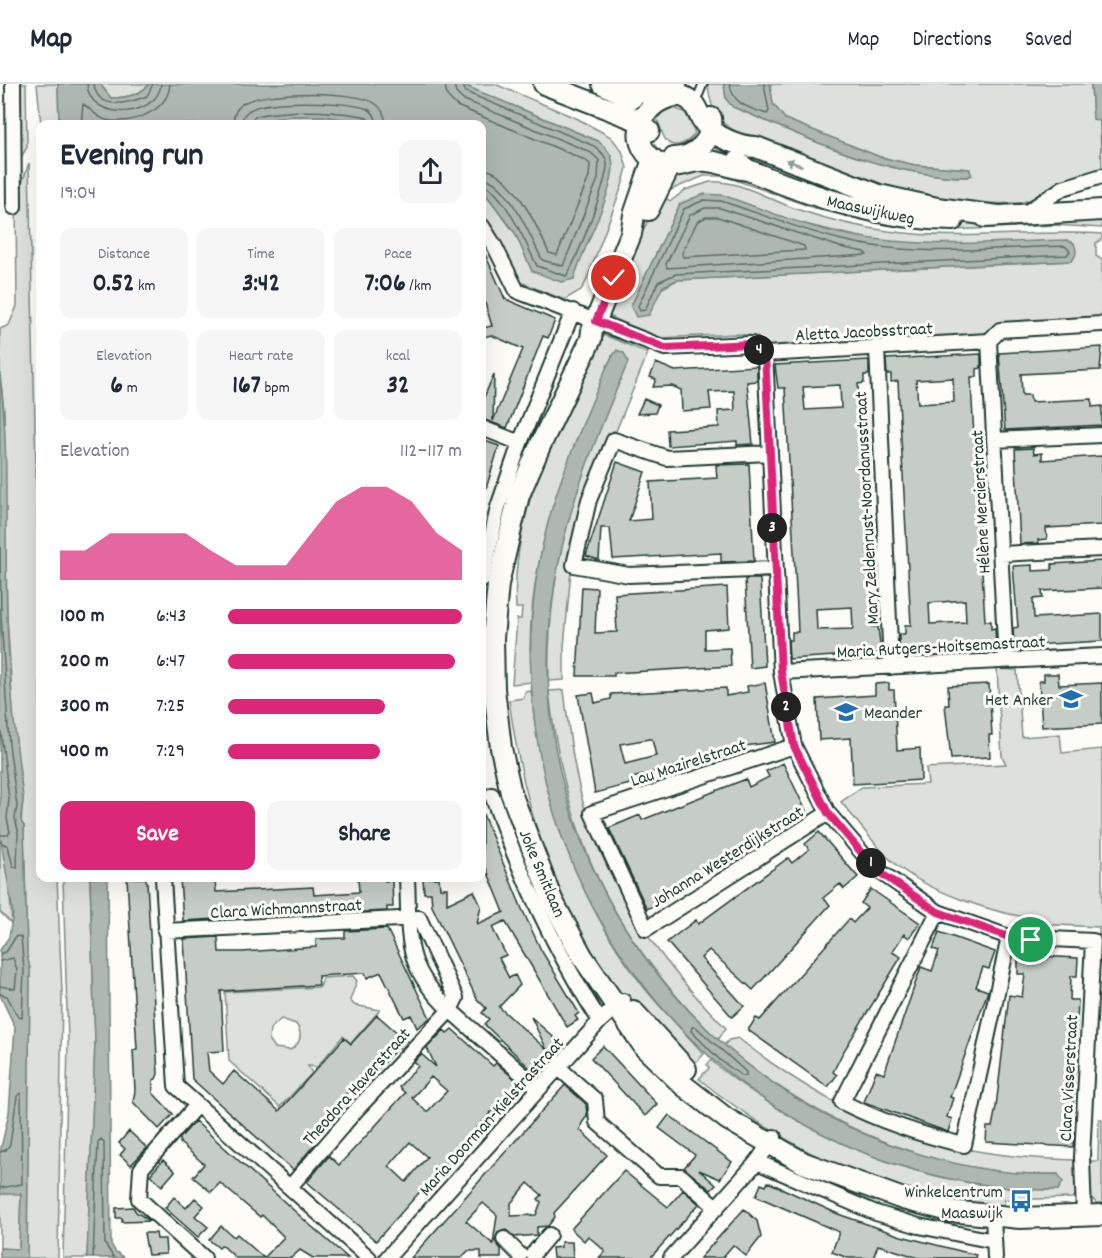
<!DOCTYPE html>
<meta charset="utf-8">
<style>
:root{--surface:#fff;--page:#f6f6f7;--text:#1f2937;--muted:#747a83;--line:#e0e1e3;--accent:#db2777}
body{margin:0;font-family:Dekko,sans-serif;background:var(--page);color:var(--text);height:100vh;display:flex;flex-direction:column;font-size:22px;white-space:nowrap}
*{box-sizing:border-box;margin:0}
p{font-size:20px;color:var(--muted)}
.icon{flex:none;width:33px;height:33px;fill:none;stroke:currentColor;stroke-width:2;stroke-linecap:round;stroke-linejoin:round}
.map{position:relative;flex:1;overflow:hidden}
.side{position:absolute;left:36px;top:36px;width:450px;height:762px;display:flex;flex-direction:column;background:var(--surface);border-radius:12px;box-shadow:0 6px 24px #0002}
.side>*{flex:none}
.pin{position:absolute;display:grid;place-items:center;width:51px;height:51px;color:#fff;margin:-26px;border:3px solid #fff;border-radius:50%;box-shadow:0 2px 6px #0007}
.km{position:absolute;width:30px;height:30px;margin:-15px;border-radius:50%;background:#222;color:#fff;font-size:16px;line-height:30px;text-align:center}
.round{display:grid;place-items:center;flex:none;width:63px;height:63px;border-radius:12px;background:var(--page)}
.head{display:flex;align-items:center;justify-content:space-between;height:102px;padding:0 24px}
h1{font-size:33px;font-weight:700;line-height:45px}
.figures{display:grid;grid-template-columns:repeat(3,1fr);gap:9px;height:102px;padding:6px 24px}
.figures div{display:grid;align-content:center;border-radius:12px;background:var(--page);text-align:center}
.figures b{font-size:26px;font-weight:700}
.figures small{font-size:16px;font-weight:400}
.figures p{font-size:16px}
.chart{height:168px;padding:12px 24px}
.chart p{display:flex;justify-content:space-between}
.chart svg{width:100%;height:108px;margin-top:6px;fill:var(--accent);opacity:.7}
.button{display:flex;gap:12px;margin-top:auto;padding:12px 24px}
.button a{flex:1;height:69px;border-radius:12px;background:var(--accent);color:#fff;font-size:24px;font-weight:700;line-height:69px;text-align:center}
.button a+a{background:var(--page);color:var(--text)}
ul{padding:0 24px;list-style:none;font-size:20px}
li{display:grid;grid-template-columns:96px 72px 1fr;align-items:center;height:45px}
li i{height:15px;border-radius:8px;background:var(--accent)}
header{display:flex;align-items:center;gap:36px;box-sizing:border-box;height:84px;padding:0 30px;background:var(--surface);border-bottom:2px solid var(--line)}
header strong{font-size:28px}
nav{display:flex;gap:33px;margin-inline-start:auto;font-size:21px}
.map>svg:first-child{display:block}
</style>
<header>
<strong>Map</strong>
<nav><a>Map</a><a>Directions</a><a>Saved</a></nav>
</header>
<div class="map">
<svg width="1102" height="1174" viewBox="0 0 1102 1174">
<rect width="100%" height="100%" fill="#fdfcf7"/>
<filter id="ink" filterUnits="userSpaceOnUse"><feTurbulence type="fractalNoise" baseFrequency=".0167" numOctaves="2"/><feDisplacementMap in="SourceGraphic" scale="12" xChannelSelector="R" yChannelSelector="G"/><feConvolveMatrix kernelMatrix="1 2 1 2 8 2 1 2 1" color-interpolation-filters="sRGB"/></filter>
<g filter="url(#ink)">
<path fill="#dde0db" stroke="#7e8e88" stroke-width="1.5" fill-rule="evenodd" d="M12,0H26L27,63L15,84Z
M37,0H58L59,40H41Z
M100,0H149C140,12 125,14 111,14Z
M461,0H495L578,35L611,53L622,67L627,84L622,102L586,198L581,206L564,216L518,197L503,162L482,131V105L515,149L532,187L574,195L598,57Z
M708,0H724L726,15L733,23C810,55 882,92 967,93L970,85L915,81L880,73L785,35L773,20L770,0H1091L1093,35L1100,36L1102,85C1079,90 1034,118 1018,119C935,123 851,95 775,64C758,57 736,50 722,38C712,28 709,13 708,0Z
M673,24L685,28L695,49C689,59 671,68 664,53C661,47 660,41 657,35L663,28Z
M290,32H323L372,40H244Z
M715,53L859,112L858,116L791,96L710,62Z
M29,79L40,556V794H57L62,908L58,1174H27L30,885L27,871L24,742L21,740L23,713L15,660L7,532L4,326L0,291V245L9,241L17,222L16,116Z
M698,83L950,140L1102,132V144L1055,141L953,146L888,141L820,126L724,92H704L668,107L670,92Z
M710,98C740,96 768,115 796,125C826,135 857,143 888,147C960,158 1031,145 1102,150V155L1096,159V172L1102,176V234L1000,240L980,252L768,263L753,252L738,250L658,254L609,232L607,226L659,112L671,117L685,106ZM693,114L873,156L1071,177L677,196L631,222L680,120Z
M604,251L648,269L616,347H613L607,360L571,465L567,486L571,487L564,562V596L549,597C546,474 580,389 628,278L612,272C568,374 520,484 532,598L512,600L517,535H521L522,524H516C510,430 559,340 594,255L601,258Z
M997,585L1017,586L1022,653L1060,650L1062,669L1102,665V852H1099V843L1038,840V835C995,830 925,807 893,778C874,761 858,738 841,718L862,703L928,700L926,684L1006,680L1002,673Z
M564,606C569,648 574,691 587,732C613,814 665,883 726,944L718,956C612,853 565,754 549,607Z
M531,607C542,717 578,819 646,906C664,928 685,949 704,970L689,985C667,961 642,937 622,911C553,821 524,725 509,616L524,614L525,608Z
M0,751L8,788L12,840L0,828Z
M63,794H90L95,958L87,1174H63L68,959Z
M353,892L357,897L350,916L354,921L380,926L351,959L343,952L317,983L308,982L312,989L280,1023L229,977L225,908L320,903L323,894ZM281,935L296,940C303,950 301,960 290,966L275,964L269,955L270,945Z
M738,954C846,1039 938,1073 1075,1076L1076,1111L1072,1114L1004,1116V1122C987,1126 971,1122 954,1119C859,1102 773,1054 699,995L709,984L707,981L711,976C729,993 752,1008 773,1021C859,1076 956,1107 1058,1106V1090C934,1094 818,1038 723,962L729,956Z
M1099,1035H1102V1119H1096L1089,1110V1077H1098Z
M18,1109L21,1110L19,1166L0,1164V1110Z"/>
<path fill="#aeb8b1" stroke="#75877f" stroke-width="1.5" d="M58,0H100L111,14C125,14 140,12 149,0H461L598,57C604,62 610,67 612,75C619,101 581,166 574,195L561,198L532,187L515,149L482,105V40H372L323,32H290L244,40H59Z
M724,0H770L773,20L785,35L880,73L915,81L969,85L972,91L967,93C882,92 810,55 733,23L726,15Z
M1091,0H1102L1101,73L1100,37L1093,35Z
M703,110L722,111C763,125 805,143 848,151C920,165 994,158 1067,156L1074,159C1077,167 1077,172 1071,177L677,196L663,202L649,231L636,233L631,222L680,120Z
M617,266L624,269L628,278C585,378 549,468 548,578C547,806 709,1010 926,1072C969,1084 1013,1092 1058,1090L1063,1098L1058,1106C705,1106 452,759 553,421C564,384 579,349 594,313C601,298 606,279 617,266Z
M0,291C10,370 4,452 7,532C9,592 15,653 23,713C24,723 17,735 24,742L27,871L30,885L27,1174H0V1164L19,1165L21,1110H0V1068L9,1029L15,943L0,911V866L9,853L13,829L0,751Z
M90,794H108L111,1160L115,1167L124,1174H87L95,958Z"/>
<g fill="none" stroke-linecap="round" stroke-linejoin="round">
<path stroke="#586e66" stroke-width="1.5" d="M87,0C89,39 158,34 161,0
M94,0C97,28 130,19 147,12L153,0
M445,0L447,12L457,22L585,76L590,80L589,93L557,171L549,169C538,144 512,86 482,85
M454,0L456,9L462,15L590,68L599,76L598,95L563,182L542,176C532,155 507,95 482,94
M462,0L466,8L594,62C600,67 607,72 607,81C607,97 576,179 566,192L537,182C528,164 503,104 482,101
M730,0C732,20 749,24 767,30L769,27L764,0
M81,40L83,20C91,25 96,33 106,36C131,41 168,28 170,0
M233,40C233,32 236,25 242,20C261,6 358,6 376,20C383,25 385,32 386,40
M242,40C242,35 243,31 247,28C262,14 349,17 368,25C374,28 376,34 377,40
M250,40L255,32C292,25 325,26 363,32L368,35L369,40
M704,116L721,117C761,130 801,146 842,156C914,174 992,164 1065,162L1070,167L1067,171L676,190L658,198L645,226L640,227L638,222L684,125Z
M705,124H720L840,163L864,168L867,171L667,184L666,180L690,131Z
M706,133H718L804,162L805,166L683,173L682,169L697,138Z
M0,462L1,532L9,660L17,722L15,734L18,746L17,784L13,782L8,762L0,758
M0,640L9,715L7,734L10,748L8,751H0
M0,870L7,867L16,852L21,853L24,886L22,934L18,933L7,912L0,910
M0,877L13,874L17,886L15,905L0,902
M692,943H696L746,988V992H742L721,977L691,947Z
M0,1068L6,1066L10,1060L17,1012L21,1009L22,1100L0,1104
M93,1174L98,1058L101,1055L104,1058L105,1160L114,1174"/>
</g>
<path fill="#c6cdc7" stroke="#1f3d34" stroke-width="1.5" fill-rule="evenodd" d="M482,163L505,215L555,236L548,254L543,252L507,344L482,335V318L494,290L493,337L523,265L491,251L484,253L482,247V244L492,242L482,209Z
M1102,263L1100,286L1021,290L1022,311H1030L1031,318L1092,315V323L1102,322V341L1005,346L999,269Z
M981,270V284L977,285V293H971L972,318L985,537H991V545L995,544L996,563L899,568V550H905V541H911L898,297L891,298V290H887L886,275ZM953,294L954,318L918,320L916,296ZM965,516L966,538L930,540L929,519Z
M869,276V291H864V299L858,300L872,543H878L881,569L789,575L788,556H792V548H798L797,524L785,304H778L775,281ZM840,301L841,324L805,326L803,303ZM852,523L853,545L817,546L816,525Z
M656,279L675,287L757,282V297L747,298L753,360L737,361V357L668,362L667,346L719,343L718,327L735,326L734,307L709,308L711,325L682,327L681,306L672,302L653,303L656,295L650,293Z
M644,315L658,321L655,329L637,330Z
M482,356L499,362L484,411H482Z
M1033,364L1034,370L1042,369V376L1102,372V441L1046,444L1047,455L1038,456L1039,459L1020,460L1015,365Z
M617,378L645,388L629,437L652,435L650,398L717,394L716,381L749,380L754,477L721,478V469L613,475L610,444H601L599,476L586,472Z
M1102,477V504L1042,507L1043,514L1033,515L1034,534L1102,530V557L1014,562L1013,544L1018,543L1013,482L1032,481V487L1052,486V480Z
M745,495H760L765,582L750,584Z
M582,503L597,504L595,549L617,548L615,510L727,503L729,544L705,546V565L730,564L731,582L614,589V592H577Z
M1044,590H1058L1059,601L1102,599V640L1042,643L1039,597H1044Z
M765,599L775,658L744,662L629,695L630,700L595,709L578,611L593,609L595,619L611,615V610L726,604V612L748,608L747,602ZM649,655H652L656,672L625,680L620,660Z
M889,599V606H894L897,666L920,664L921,696L853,700L851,654L819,656L817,615L875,611V600Z
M989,600L992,651H989L990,673L951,675L945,621H949L948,602Z
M783,679L808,731L792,741L789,735L770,745L772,749L675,804L678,809L647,825L609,744L640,731L642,736L746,695L749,703L769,693L766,687Z
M482,728L522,825L541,866L579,929L575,932L578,936L567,943L505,837L492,843L506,871L499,874L509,894L515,891L520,901L499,923L547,966L531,933L561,960L535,989L484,940L489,935L482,929L486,924L477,915L432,822L431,809H424L423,794H439L440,804H447V820L474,807L481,822L477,840L504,828L482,774Z
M819,748L858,793L844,805L840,800L823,814L830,821L753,906L709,866L701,874L744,922L732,933L667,858L696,836L698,840L788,774L792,779L809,765L805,760Z
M127,794H145L147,798L158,990L156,995L153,996V1009L173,1030L159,1045L133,1018L135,1007L133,966L137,965Z
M180,794H197L198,797L215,795L216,808L313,803L314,811L359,808L358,794H385V797H392L393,823H387V827L344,829L343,826L314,828V820L240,824L216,826L217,835L183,837Z
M871,805L920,839L909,854L904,850L892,868L901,873L842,970L833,988L837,991L828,1003L748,946L756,934L760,936L849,835L853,839L867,824L861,819Z
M387,845L430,934L417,944L411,931L404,934L381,888L367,894L365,889L318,892L319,901L221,907L224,967L207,968L209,987L223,1000L234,987L279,1027L344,954L351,960L377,931L408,958L401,966L398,963L378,985L372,980L309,1053L315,1060L293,1086L192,995L184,855L218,853L219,868H242L316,863V855L345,854V847Z
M939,848L995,868L989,885L983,883L976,903L988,907L950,1013L953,1014L947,1033L952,1035L948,1048L864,1018L876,987L884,990L921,883L932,887L939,867L933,865Z
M1018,871L1078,874L1077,892H1071L1070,916H1078L1073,1024H1071L1070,1049H1074L1073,1063L986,1058L987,1043H992L996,1023L1009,911L1022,913L1025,890H1018Z
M452,945L493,982L496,979L523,1002L497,1031L492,1027L376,1157L307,1098L329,1072L339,1081L368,1050L405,1009L399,1003L418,982L414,978L421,970L436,983L427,964L444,946L447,949ZM431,993L447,1007L427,1028L412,1014ZM410,1058L427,1073L406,1098L389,1082Z
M603,962L657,1020L645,1032L591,974Z
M565,1001L586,1020L587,1032L582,1039L580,1046L607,1071L554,1129L555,1133L548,1142L537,1143V1151L514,1153L506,1146L498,1148L495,1157L501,1165V1174H481V1167H468L461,1174H411ZM528,1099L542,1111L538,1115L541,1118L536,1131L511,1132V1119ZM483,1119L497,1131L493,1160L466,1137Z
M669,1031L732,1078L720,1095L699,1086L716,1101L711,1106L684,1084L695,1071L659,1044Z
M195,1037L310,1141L348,1174H313L300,1166L291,1174H264L284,1153L262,1131L260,1133L220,1099L211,1108L193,1093L204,1080L180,1059V1054Z
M129,1047L147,1064L131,1081L120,1071L125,1065L119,1059Z
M163,1076L175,1087L162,1102L150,1091Z
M624,1087L668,1123L683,1106L699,1120L650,1174H599L605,1167L588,1152L584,1157L571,1145Z
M768,1098L838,1130L901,1152L976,1171L975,1174H919L878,1161L873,1174H848L832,1168L839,1148L756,1112L761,1100L766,1102Z
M174,1113L186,1124L195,1114L204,1122L195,1132L208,1143L198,1153L165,1124Z
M133,1123L136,1128L150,1137L122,1138V1134H116V1124Z
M744,1125L757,1137L761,1153L746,1172L733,1161L722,1174H700Z
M221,1142L234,1153L237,1150L264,1174H236L222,1161L219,1164L209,1156Z
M144,1149H156L157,1155H165L166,1170L148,1171Z
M561,1158H572L573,1174H553L552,1164L561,1163Z"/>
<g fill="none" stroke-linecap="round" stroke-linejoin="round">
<g stroke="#1f3d34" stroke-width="11">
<path id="lane" d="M682,2L683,0
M699,10L703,0"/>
</g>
<g stroke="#1f3d34" stroke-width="18">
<path id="street" d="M13,0L14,123
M1024,130L1063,104L1102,92
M482,142L494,161L517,207L665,264L752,260L765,270L989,257L1000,246L1102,240
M989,257L1006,577
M877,264L891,583
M765,270L781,588L794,662L828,729L876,785L938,828L1009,853L1093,857L1082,1073L1084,1132
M482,344L520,359
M994,356L1102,351
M769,369L667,374L614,356L589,416L574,481L629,491L774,485
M1001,470L1102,465
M482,496L498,423L520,359L573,227
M781,588L1102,572
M794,662L592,729L646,845L828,729
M492,711C520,791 554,866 600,937
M163,794L176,1002L369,1174
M938,828L842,1018C882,1038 921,1051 964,1061L1009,853
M165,847L419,834L456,914L450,926L539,1005
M559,984L595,1016L597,1038L659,1092H681L717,1124
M197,1021L141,1085L139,1115L204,1174
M757,1078L876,1129L919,1142L994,1157
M290,1103L358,1024L450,926C402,881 410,854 407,794
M993,1132L995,1174
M504,1155L520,1171
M533,1170L549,1151
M387,1174L600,937L623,917
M671,1174L757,1078L774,1053"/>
</g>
<g stroke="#1f3d34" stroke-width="24">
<path id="secondary" d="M544,0L637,36L649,47
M603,0L632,14
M620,0L647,9L671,2
M653,75L634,131L631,150L592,246L591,255L539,364L519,411L498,500L493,554L494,605L501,664L511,709L552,816L582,872L645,964L683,1001L727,1035L804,1079L903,1115L950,1127L1020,1134L1102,1131
M737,78L748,86C816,114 879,135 953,136
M748,86C734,85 721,78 707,77C689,75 676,88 657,78C622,58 644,10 682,12C698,18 696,29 705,40C714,53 741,63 756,63L879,111L937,124L998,132
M648,126L674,74C696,73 714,56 711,34
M985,133L1102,126
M633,927L686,985"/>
</g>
<use href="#lane" stroke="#fdfcf7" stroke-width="7"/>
<use href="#street" stroke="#fdfcf7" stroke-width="14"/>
<use href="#secondary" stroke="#fdfcf7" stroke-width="20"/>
</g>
<defs><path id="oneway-solid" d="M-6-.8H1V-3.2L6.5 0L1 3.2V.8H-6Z" transform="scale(1.5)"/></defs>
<use fill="#8e9c96" href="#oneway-solid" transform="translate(794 79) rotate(-159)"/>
</g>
<g fill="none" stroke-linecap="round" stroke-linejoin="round" filter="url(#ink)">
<g stroke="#fff" stroke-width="12">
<path id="route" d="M614,194L596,237L665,264L752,260L765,270L781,588L794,662L828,729L876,786L938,828L1009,853L1031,856"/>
</g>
<use href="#route" stroke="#db2777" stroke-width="8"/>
</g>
<defs>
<g id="school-bare" transform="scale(1.8)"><path d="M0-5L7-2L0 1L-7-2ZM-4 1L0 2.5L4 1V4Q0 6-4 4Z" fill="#1f6fb2" stroke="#fdfcf7" stroke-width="2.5" paint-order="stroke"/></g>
<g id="bus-bare" transform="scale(1.8)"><path d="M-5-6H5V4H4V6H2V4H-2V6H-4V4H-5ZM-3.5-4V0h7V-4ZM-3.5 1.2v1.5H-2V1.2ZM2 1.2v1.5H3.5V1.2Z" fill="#1f6fb2" stroke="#fdfcf7" stroke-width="2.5" paint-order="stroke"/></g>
</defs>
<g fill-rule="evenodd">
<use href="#school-bare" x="1071" y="615"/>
<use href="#school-bare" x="846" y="628"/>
<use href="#bus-bare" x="1021" y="1117"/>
</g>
<g text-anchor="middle" stroke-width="6" stroke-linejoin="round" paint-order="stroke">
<g font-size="18" fill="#1f3d34" stroke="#fdfcf7">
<text transform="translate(871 125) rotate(12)" y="6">Maaswijkweg</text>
<text transform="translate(864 247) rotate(-3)" y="6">Aletta Jacobsstraat</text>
<text transform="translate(980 418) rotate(-93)" y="6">Hélène Mercierstraat</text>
<text transform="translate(866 424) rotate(-93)" y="6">Mary Zeldenrust-Noordanusstraat</text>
<text transform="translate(941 562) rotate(-3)" y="6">Maria Rutgers-Hoitsemastraat</text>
<text transform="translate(688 678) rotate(-18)" y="6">Lau Mazirelstraat</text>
<text transform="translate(727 772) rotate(-32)" y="6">Johanna Westerdijkstraat</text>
<text transform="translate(543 789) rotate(67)" y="6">Joke Smitlaan</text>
<text transform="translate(286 824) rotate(-3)" y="6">Clara Wichmannstraat</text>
<text transform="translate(1068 994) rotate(-87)" y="6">Clara Visserstraat</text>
<text transform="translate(356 1002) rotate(-48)" y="6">Theodora Haverstraat</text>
<text transform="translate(491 1032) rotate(-48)" y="6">Maria Doorman-Kielstrastraat</text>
</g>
<g font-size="18" fill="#1f3d34" stroke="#fdfcf7" text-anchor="end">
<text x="1053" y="621">Het Anker</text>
<text x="864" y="634" text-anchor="start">Meander</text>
<text x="1003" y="1113">Winkelcentrum<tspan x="1003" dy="21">Maaswijk</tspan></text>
</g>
</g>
</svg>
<div class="pin" style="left:1031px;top:856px;background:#1e9e55"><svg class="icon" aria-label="arrive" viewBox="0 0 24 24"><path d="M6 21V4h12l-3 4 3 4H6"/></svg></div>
<div class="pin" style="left:614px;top:194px;background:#d93025"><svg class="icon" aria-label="check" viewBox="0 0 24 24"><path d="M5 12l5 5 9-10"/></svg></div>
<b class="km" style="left:871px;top:779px">1</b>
<b class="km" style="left:786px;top:623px">2</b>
<b class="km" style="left:772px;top:444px">3</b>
<b class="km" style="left:759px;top:266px">4</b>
<section class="side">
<div class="head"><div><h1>Evening run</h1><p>19:04</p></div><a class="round"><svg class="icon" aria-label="share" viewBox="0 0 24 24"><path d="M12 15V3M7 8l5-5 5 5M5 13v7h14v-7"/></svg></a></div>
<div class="figures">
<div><p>Distance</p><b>0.52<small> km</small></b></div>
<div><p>Time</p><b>3:42</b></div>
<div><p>Pace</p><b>7:06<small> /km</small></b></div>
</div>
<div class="figures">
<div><p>Elevation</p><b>6<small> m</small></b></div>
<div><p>Heart rate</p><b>167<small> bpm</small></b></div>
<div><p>kcal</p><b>32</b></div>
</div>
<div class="chart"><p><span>Elevation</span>112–117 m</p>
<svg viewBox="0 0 160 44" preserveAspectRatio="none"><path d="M0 44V32L10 32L20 25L30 25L40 25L50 25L60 32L70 38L80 38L90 38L100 25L110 12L120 6L130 6L140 12L150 25L160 32V44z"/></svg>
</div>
<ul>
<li><b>100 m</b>6:43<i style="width:100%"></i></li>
<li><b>200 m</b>6:47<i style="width:97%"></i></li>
<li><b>300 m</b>7:25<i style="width:67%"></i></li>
<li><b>400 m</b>7:29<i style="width:65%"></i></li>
</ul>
<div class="button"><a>Save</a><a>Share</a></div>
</section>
</div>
